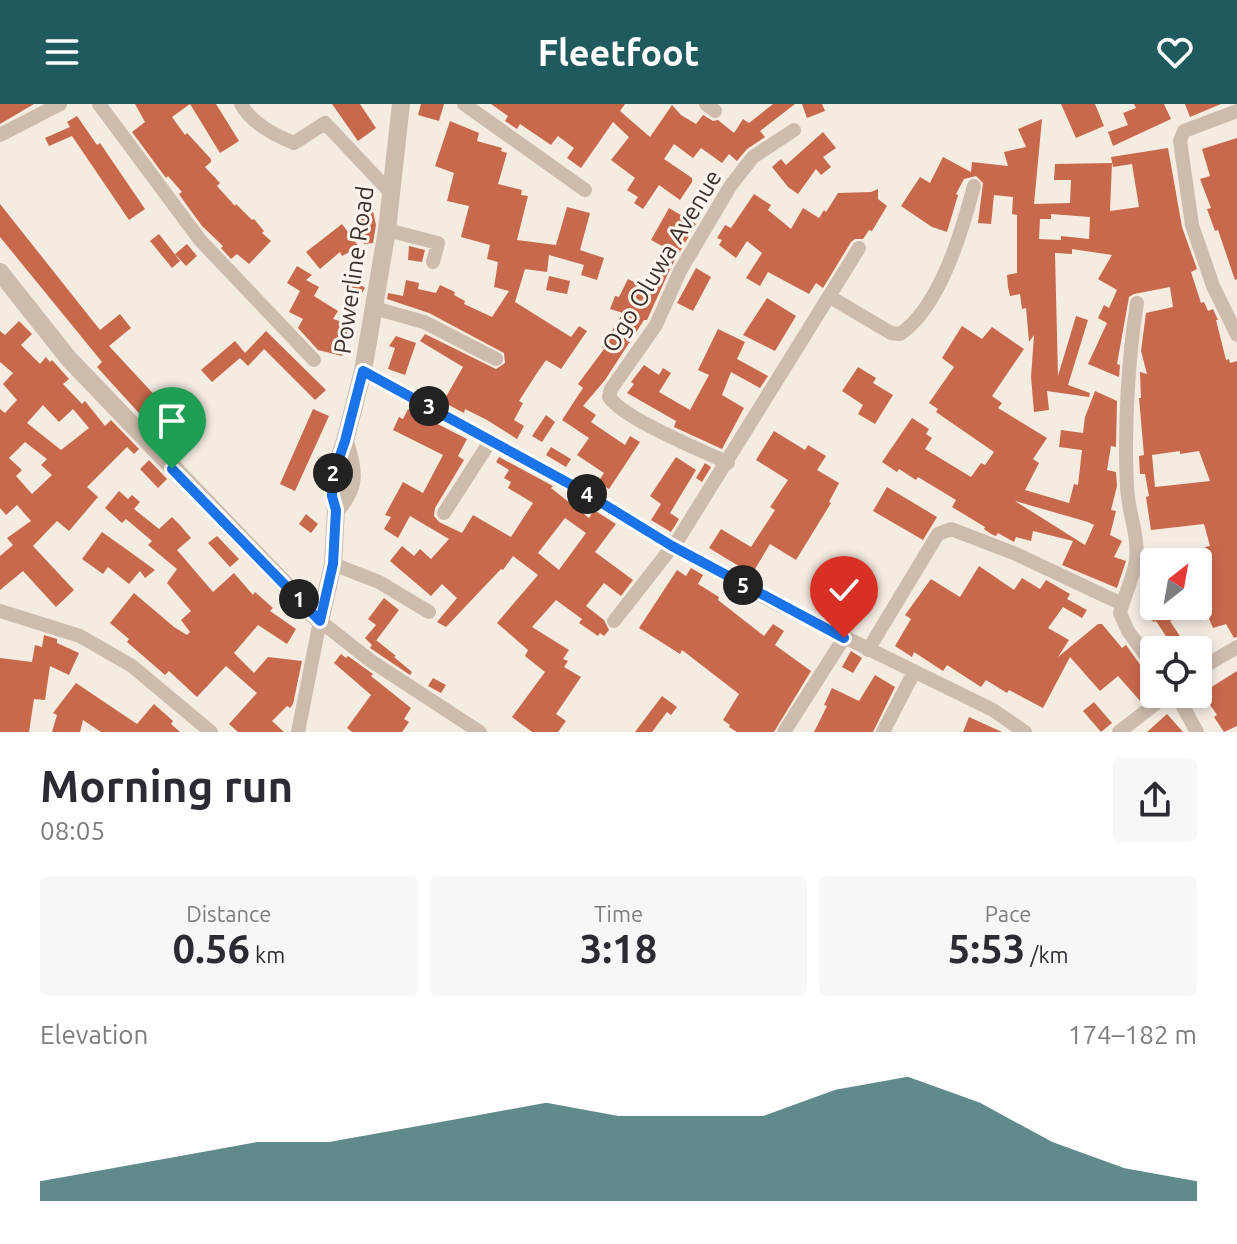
<!DOCTYPE html>
<meta charset="utf-8">
<style>
:root{--surface:#fff;--page:#f7f7f7;--text:#2b2b33;--muted:#7c7c81;--accent:#1f5a5e}
body{margin:0;font-family:Ubuntu,sans-serif;background:var(--page);color:var(--text);height:100vh;display:flex;flex-direction:column;font-size:30px;white-space:nowrap}
*{box-sizing:border-box;margin:0}
p{font-size:26px;color:var(--muted)}
.icon{flex:none;width:44px;height:44px;fill:none;stroke:currentColor;stroke-width:2;stroke-linecap:round;stroke-linejoin:round}
.map{position:relative;height:628px;overflow:hidden}
.side{display:flex;flex-direction:column;background:var(--surface);flex:1}
.side>*{flex:none}
.needle{width:52px;rotate:31deg}
.controls{position:absolute;left:1140px;top:444px;display:grid;gap:16px}
.controls a{display:grid;place-items:center;width:72px;height:72px;border-radius:8px;background:var(--surface);box-shadow:0 4px 12px #0003;font-size:40px}
.pin{position:absolute;display:grid;place-items:center;width:68px;height:68px;color:#fff;margin:-82px -34px;border-radius:50% 50% 50% 0;rotate:-45deg;box-shadow:0 0 8px #0007}
.pin .icon{rotate:45deg}
.km{position:absolute;width:40px;height:40px;margin:-20px;border-radius:50%;background:#222;color:#fff;font-size:22px;line-height:40px;text-align:center}
.round{display:grid;place-items:center;flex:none;width:84px;height:84px;border-radius:8px;background:var(--page)}
.summary{display:flex;align-items:center;justify-content:space-between;height:136px;padding:0 40px}
h1{font-size:44px;font-weight:600;line-height:60px}
.metrics{display:grid;grid-template-columns:repeat(3,1fr);gap:12px;height:136px;padding:8px 40px}
.metrics div{display:grid;align-content:center;border-radius:8px;background:var(--page);text-align:center}
.metrics b{font-size:40px;font-weight:600}
.metrics small{font-size:22px;font-weight:400}
.metrics p{font-size:22px}
.chart{height:224px;padding:16px 40px}
.chart p{display:flex;justify-content:space-between}
.chart svg{width:100%;height:144px;margin-top:8px;fill:var(--accent);opacity:.7}
header{display:flex;justify-content:space-between;align-items:center;height:104px;padding:0 40px;background:var(--accent);color:#fff;font-size:36px;font-weight:600}
.map>svg:first-child{display:block}
</style>
<header><svg class="icon" aria-label="menu" viewBox="0 0 24 24"><path d="M4 6h16M4 12h16M4 18h16"/></svg>Fleetfoot<svg class="icon" aria-label="heart" viewBox="0 0 24 24"><path d="M12 20l-8-8c-3-5 5-10 8-4 3-6 11-1 8 4z"/></svg></header>
<div class="map">
<svg width="1237" height="628" viewBox="0 0 1237 628">
<rect width="100%" height="100%" fill="#f4ebe1"/>
<path fill="#c8694b" fill-rule="evenodd" d="M0,0H34L0,20Z
M135,0H216L239,37L220,49L190,0L172,13L185,31L187,29L211,55V58L205,63L220,79L217,82L235,102L236,100L252,116L254,115L264,127L262,129L271,137L249,160L237,150L231,155L221,144L223,142L202,122L183,96L179,90L182,88L168,72L166,74L132,28L145,18Z
M332,0H360L376,24L358,37Z
M421,0H444L439,17L418,11Z
M491,0H625L620,7L650,33L672,1L681,11L696,20L703,11L713,17L718,16L734,29L743,15L749,19L773,0H795L760,27L765,33L747,45L737,57L729,50L722,59L701,44L693,54L674,40L664,55L692,74V78L680,96L659,81L643,105L634,99L638,93L627,86L635,74L611,56L629,33L613,18L581,64L567,54L574,44L558,32L551,41L520,20L517,25L505,17L508,12Z
M802,0H822L825,7L807,14Z
M1061,0H1095L1104,22L1076,34Z
M1134,0H1164L1171,15L1113,42L1108,28L1128,21L1123,9L1136,4Z
M1185,0H1221L1190,13Z
M77,12L97,41L100,39L145,105L129,116L72,32L49,42L45,34L70,23L67,18Z
M1042,15L1034,100L1070,99L1071,76H1054L1055,60L1112,59L1110,107L1139,103L1132,60L1113,63L1111,53L1168,44L1182,123L1197,165L1191,168L1201,199L1204,198L1208,207L1213,205L1218,216H1216L1226,256L1229,255L1230,259L1237,257V533L1234,534L1226,520L1213,524L1205,505L1170,517L1189,546H1175L1156,517L1153,518L1148,502H1198V457L1207,454L1205,443L1210,442L1204,420L1151,426L1146,393L1149,392L1145,370H1140L1139,352L1144,351L1139,294H1141L1140,268L1147,270L1141,247L1146,209L1173,203L1170,183L1134,190L1129,193L1117,260L1120,261L1119,273L1088,260L1107,219L1098,214L1104,201L1109,204L1117,186L1098,175L1112,151L1072,145V150L1055,149L1058,272L1076,212L1088,216L1068,281L1090,289L1089,293L1047,287L1049,306L1034,308L1031,273L1034,231L1029,238L1026,204L1022,205L1020,190L1010,192L1008,183L1007,171L1017,169V111L1012,110L1013,93L994,91L991,120L978,119L983,79L976,72L964,75L956,90L958,91L947,128L932,123L901,102L920,73L930,79L943,53L971,68L972,58L1008,62L1004,48L1026,43L1018,25ZM1051,110L1090,113L1089,135L1061,132V136L1039,135L1040,115H1051ZM1180,347V350L1199,347L1210,377L1155,383L1152,351Z
M450,17L479,29L477,37L502,44L501,47L507,49L498,80L522,86L521,91L528,92L517,136L556,141L567,103L590,109L580,146L604,154L597,176L581,171L584,161L549,151L547,168L525,165L515,198L571,233L579,222L587,227L561,265L546,256L535,272L519,297L523,299L514,316L524,322L517,335L487,316L465,305L464,309L443,298L463,263L420,237L425,230L496,265L505,259L504,249L429,209L387,195L388,189L403,192L406,176L419,179L418,185L436,189L440,181L455,188L454,191L465,197L464,200L492,213L509,187L494,183L498,158L487,155L490,141L461,133L469,102L447,97L454,69L435,62Z
M823,28L836,44L823,53L831,63L821,71L816,65L798,90L788,83L772,63L781,55L786,61Z
M1237,34V175L1235,176L1218,126L1215,127L1207,105L1211,104L1200,75L1210,72L1202,45Z
M878,85V95L887,102L872,127L869,126L863,135H855L851,138L823,184L816,179L809,190L768,168L760,182L746,174L762,149L747,137L736,154L719,141L722,136L717,134L725,121L731,124L754,90L771,101L768,106L791,125L803,104L819,114L824,106L826,108L838,89L871,88Z
M0,100L100,226L120,210L131,224L109,242L186,325L175,335L164,324L158,330L97,263L102,258L0,133Z
M372,103L376,121L373,139L364,140L358,105Z
M669,104L696,120L671,163L647,216H644L605,276L583,302L596,311L591,318L625,341L630,332L640,338L609,385L598,378L604,369L577,351L589,334L562,316L583,284L578,280L604,245L602,243L623,209L610,205L615,192L619,193L628,175L648,185L664,143L651,136Z
M342,120L359,143L342,152L340,148L320,165L306,148Z
M159,130L180,157L172,164L150,137Z
M187,140L197,152L186,162L175,150Z
M409,142L425,146L422,158L408,156Z
M297,162L312,171L306,176L319,183L314,192L338,207L333,215L349,220L342,252L318,246L298,224L303,215L289,208L300,187L287,179Z
M696,164L711,173L693,207L677,199Z
M549,172L570,177L567,190L546,186Z
M354,176L365,184L358,196L345,189Z
M767,194L796,212L775,247L743,231Z
M19,217L32,230L21,241L40,260L46,253L50,258L52,256L69,275L63,280L82,300L85,297L105,322L111,316L139,345L134,350L127,343L87,383L98,393L69,427L57,417L33,442L74,486L56,503L23,467L0,486V452L13,441L7,434L31,417L17,401L6,411L0,404V305L5,309L17,296L3,280L13,269L0,258V227L5,231ZM43,301L59,318L73,305L89,324L61,346L27,319ZM25,338L47,355L41,361L52,371L32,390L16,372L22,366L9,354Z
M962,222L982,235L992,223L1024,245L992,292L1002,299L998,304L1047,334L1033,355L1039,359L1025,386L1069,399L1074,380L1078,381L1082,346L1059,343L1061,326L1083,329L1085,313L1095,287L1117,297L1116,343L1111,342L1107,366L1116,368L1117,382L1111,406L1116,407L1110,431L1122,437L1114,453L1126,457L1117,484L1062,461L1073,437L1033,427L1031,437L1016,433L1014,438L998,429L996,432L991,430L984,425L985,423L952,403L956,396L918,373L916,376L899,365L897,368L882,358L912,314L929,325L926,330L932,334L925,345L971,373L981,359L985,361L994,348L936,308L938,305L929,299L954,263L942,254ZM1015,397L1088,418L1094,421L1085,441Z
M718,225L745,238L737,255L768,272L760,284L731,268L722,291L744,304L722,345L674,323L676,317L627,289L634,280L631,278L644,261L659,271L663,264L671,269L659,288L690,306L709,271L698,266Z
M266,227L326,286L315,296L264,245L248,262L240,254L212,278L201,266L235,237L245,249Z
M396,232L416,239L405,271L388,265L395,244L389,242Z
M858,263L876,274L873,279L893,291L875,320L858,310L863,301L842,287Z
M313,305L329,312L295,387L280,380Z
M408,305L467,335L458,352L464,356L435,404L434,412L439,418L462,429L473,411L511,433L533,399L508,384L511,378L504,374L509,366L496,358L499,353L553,382L551,384L589,414L594,406L616,420L595,448L633,476L621,492L604,479L586,502L604,516L609,526L604,532L600,529L598,532L579,519L582,515L556,496L532,523L569,546L563,555L568,557L564,563L581,573L556,610L566,617L558,628H532L512,613L545,568L525,552L528,546L497,519L538,471L513,452L503,466L501,465L446,523L437,518L457,494L442,480L431,492L390,457L402,442L414,452L420,445L431,455L449,435L410,412L398,434L384,425L391,413L385,411L403,378L423,389L443,351L393,326L399,313L403,315ZM565,414L586,429L559,466L538,449Z
M546,311L555,318L542,338L532,332Z
M774,327L805,346L808,341L826,352L817,366L839,379L829,398L831,399L796,456L770,440L752,470L709,444L721,425L751,443L775,406L770,403L788,376L756,356Z
M551,343L571,355L566,363L546,351Z
M676,353L696,366L670,409L679,415L671,428L651,416L661,400L650,392Z
M149,356L167,375L158,384L140,365Z
M705,359L711,363L702,378L696,374Z
M887,383L937,413L923,436L873,407Z
M119,387L128,395L132,391L140,398L134,405L159,425L172,413L179,420L191,434L177,446L213,488L234,469L253,491L255,488L273,504L270,507L296,525L287,540L258,521L234,549L254,569L268,553L302,557L293,600L290,604L287,602L272,617L284,628H238L229,620L257,589L226,562L197,593L169,567L165,571L127,538L129,535L110,519L134,489L174,523L187,531L190,528L181,516L191,507L167,479L177,465L148,441L152,437L126,415L122,419L105,404Z
M306,410L318,420L311,429L299,420Z
M102,428L126,445L155,466L145,474L140,467L129,480L108,463L103,470L82,455Z
M217,432L239,455L230,463L208,439Z
M979,462L1014,486L1022,474L1040,485L1046,476L1070,490L1067,495L1087,506L1082,514L1063,503L1048,524L1069,536L1058,553L1098,520H1102L1122,544L1126,541L1146,569L1154,573V588L1141,598L1118,572L1100,587L1070,553L1043,604L1009,586L1007,589L986,576L981,583L947,561L943,567L914,548L912,553L895,542L911,515L905,511L931,475L960,493Z
M691,464L703,471L698,480L719,493L718,496L764,532L773,520L784,527L775,541L811,567L774,628H737L729,623L730,621L723,616L739,590L682,546L680,550L639,524L677,466L686,472Z
M384,494L399,506L375,538L376,536L396,552L394,553L412,568L410,571L370,544L372,541L365,534L376,521L368,515Z
M44,531L57,535V539L79,549L69,571L50,562L45,596L34,595L29,628H0V554L32,558L35,541L42,543Z
M851,547L862,554L853,569L842,563Z
M341,550L346,554L348,552L373,570L371,572L411,604L404,615L409,618L402,628H352L347,624L371,591L334,559Z
M1237,567V622L1224,628L1214,613L1217,611L1202,589Z
M875,571L895,583L873,628H814L827,602L824,601L832,584L859,597Z
M433,574L446,581L441,589L428,582Z
M76,579L137,620L154,600L173,617L171,620L180,628H101L83,616L80,628H52L57,611L53,609Z
M662,592L677,603L671,611L667,608L652,628H635Z
M1094,598L1112,619L1101,628L1083,607Z
M1167,610L1183,628H1147Z
M969,613L1002,628H963Z"/>
<g fill="none" stroke-linecap="round" stroke-linejoin="round">
<path stroke="#cdbbac" stroke-width="14" d="M99,0L200,136L314,256
M241,0C251,19 274,31 294,39L325,19L390,88
M464,0L585,86
M706,0L715,7
M1237,7L1184,27L1180,37L1192,121L1213,182L1237,231
M0,31L60,0
M387,126L438,139L433,158
M830,193L891,229L900,230C940,203 962,127 974,82
M1137,199C1128,255 1124,326 1127,383C1128,408 1139,431 1136,456C1133,475 1124,492 1120,509L1128,527L1154,563
M374,204L424,218L496,255
M363,267L579,385L672,442L773,498L993,606L1025,628
M728,359C701,346 624,315 609,293L611,285L656,221L680,167L731,81L753,53L794,26
M444,409L491,336
M333,460L379,478L429,508
M0,507L80,532L132,562L211,628
M614,517L679,434L859,144
M868,546L938,430L951,425L1016,450L1122,500
M1198,566L1237,543
M1176,590L1197,628
M298,628L320,517L371,557L480,628
M784,628L844,534
M883,628L914,568
M1119,628L1168,590"/>
<path stroke="#cdbbac" stroke-width="18" d="M0,168L69,255L320,517
M336,406C358,381 353,367 345,337
M320,517L333,460L336,406L332,375L345,337L363,267L387,126L401,0"/>
</g>
<g fill="none" stroke-linecap="round" stroke-linejoin="round">
<g stroke="#fff" stroke-width="16">
<path id="route" d="M172,365L320,517L333,460L336,406L332,392V375L345,337L363,267L579,385L672,442L844,534"/>
</g>
<use href="#route" stroke="#1a73e8" stroke-width="10"/>
</g>
<g text-anchor="middle" stroke-width="6" stroke-linejoin="round" paint-order="stroke">
<g font-size="24" fill="#3b302b" stroke="#fbf5ee">
<text transform="translate(662 157) rotate(-59)" y="8">Ogo Oluwa Avenue</text>
<text transform="translate(354 166) rotate(-82)" y="8">Powerline Road</text>
</g>
</g>
</svg>
<div class="controls">
<a><svg class="needle" viewBox="-14 -14 28 28"><path d="M0-13l5 13h-10z" fill="#e53935"/><path d="M0 13l5-13h-10z" fill="#7c7c81"/></svg></a>
<a><svg class="icon" aria-label="locate" viewBox="0 0 24 24"><circle cx="12" cy="12" r="6"/><path d="M12 2v4M12 18v4M2 12h4M18 12h4"/></svg></a>
</div>
<div class="pin" style="left:172px;top:365px;background:#1e9e55"><svg class="icon" aria-label="arrive" viewBox="0 0 24 24"><path d="M6 21V4h12l-3 4 3 4H6"/></svg></div>
<div class="pin" style="left:844px;top:534px;background:#d93025"><svg class="icon" aria-label="check" viewBox="0 0 24 24"><path d="M5 12l5 5 9-10"/></svg></div>
<b class="km" style="left:299px;top:495px">1</b>
<b class="km" style="left:333px;top:369px">2</b>
<b class="km" style="left:429px;top:302px">3</b>
<b class="km" style="left:587px;top:390px">4</b>
<b class="km" style="left:743px;top:481px">5</b>
</div>
<section class="side">
<div class="summary"><div><h1>Morning run</h1><p>08:05</p></div><a class="round"><svg class="icon" aria-label="share" viewBox="0 0 24 24"><path d="M12 15V3M7 8l5-5 5 5M5 13v7h14v-7"/></svg></a></div>
<div class="metrics">
<div><p>Distance</p><b>0.56<small> km</small></b></div>
<div><p>Time</p><b>3:18</b></div>
<div><p>Pace</p><b>5:53<small> /km</small></b></div>
</div>
<div class="chart"><p><span>Elevation</span>174–182 m</p>
<svg viewBox="0 0 160 44" preserveAspectRatio="none"><path d="M0 44V38L10 34L20 30L30 26L40 26L50 22L60 18L70 14L80 18L90 18L100 18L110 10L120 6L130 14L140 26L150 34L160 38V44z"/></svg>
</div>
</section>
